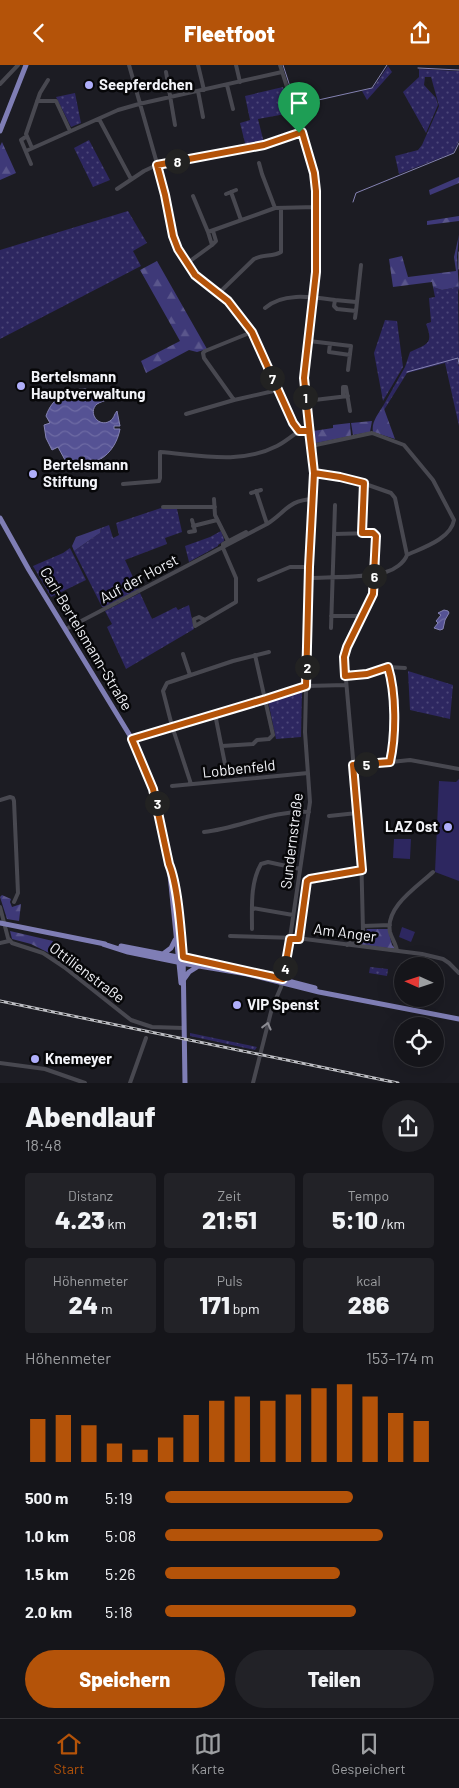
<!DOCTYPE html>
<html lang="de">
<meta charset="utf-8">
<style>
:root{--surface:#15151a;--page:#222227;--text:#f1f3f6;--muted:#9d9fa2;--line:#343439;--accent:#b45309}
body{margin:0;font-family:Barlow,sans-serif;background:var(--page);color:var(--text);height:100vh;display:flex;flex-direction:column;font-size:19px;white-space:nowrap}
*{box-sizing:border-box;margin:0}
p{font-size:16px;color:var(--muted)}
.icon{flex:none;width:28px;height:28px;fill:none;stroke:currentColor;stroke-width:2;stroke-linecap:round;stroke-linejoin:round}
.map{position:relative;height:1018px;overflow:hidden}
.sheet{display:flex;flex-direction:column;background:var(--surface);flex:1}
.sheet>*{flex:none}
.needle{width:32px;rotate:273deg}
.buttons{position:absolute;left:394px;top:892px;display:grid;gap:10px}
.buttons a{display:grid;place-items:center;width:50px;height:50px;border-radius:50%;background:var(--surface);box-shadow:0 5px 20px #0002,0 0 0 1px var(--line);font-size:25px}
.pin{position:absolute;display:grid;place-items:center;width:42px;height:42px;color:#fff;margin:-51px -21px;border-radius:50% 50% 50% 0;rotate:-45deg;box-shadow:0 0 5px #0007}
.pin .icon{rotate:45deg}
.km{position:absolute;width:25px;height:25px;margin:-12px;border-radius:50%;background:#222;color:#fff;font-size:14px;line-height:25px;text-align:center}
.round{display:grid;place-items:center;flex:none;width:52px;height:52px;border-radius:26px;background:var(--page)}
.summary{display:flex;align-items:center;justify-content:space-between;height:85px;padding:0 25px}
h1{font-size:28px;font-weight:800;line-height:38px}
.figures{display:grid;grid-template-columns:repeat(3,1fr);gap:8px;height:85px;padding:5px 25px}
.figures div{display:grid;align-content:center;border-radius:5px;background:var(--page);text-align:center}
.figures b{font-size:25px;font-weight:800}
.figures small{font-size:14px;font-weight:400}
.figures p{font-size:14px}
.chart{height:140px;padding:10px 25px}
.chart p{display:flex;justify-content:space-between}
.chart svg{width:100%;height:90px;margin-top:5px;stroke:var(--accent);stroke-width:6}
.primary-button{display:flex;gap:10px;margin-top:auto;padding:10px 25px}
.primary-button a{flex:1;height:58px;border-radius:30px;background:var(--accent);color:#fff;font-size:20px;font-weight:800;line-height:58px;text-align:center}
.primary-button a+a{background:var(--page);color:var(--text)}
ul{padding:0 25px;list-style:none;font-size:16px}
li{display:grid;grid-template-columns:80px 60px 1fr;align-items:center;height:38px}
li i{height:12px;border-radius:6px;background:var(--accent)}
header{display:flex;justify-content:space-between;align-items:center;height:65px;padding:0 25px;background:var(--accent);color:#fff;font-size:22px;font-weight:800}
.tab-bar{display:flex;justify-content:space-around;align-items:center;height:70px;border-top:1px solid var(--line);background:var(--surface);font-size:14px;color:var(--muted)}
.tab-bar a{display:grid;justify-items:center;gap:2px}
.tab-bar .active{color:var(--accent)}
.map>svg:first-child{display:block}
</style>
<header><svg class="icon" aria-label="back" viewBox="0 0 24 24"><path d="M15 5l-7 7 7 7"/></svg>Fleetfoot<svg class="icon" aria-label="share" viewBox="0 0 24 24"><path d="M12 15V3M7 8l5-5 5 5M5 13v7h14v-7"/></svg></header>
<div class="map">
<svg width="459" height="1018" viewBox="0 0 459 1018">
<defs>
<pattern id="grass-dots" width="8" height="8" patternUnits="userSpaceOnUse" patternTransform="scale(1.25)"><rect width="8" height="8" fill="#2d2760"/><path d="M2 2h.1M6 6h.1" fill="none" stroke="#4c4778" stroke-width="1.8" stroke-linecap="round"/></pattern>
<pattern id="forest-firs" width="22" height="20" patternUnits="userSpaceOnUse" patternTransform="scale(1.25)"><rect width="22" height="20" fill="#3e3978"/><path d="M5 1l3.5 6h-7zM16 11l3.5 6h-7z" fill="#5a568c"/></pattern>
<pattern id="water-waves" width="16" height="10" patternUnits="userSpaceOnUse" patternTransform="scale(1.25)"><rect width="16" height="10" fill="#555294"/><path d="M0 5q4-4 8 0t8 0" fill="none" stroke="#6e6ba4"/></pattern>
</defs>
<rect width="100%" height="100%" fill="#1c1c23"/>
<path fill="url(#grass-dots)" d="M388,1L392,7L367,35L362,26L373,23Z
M419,4L459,6V76L453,88L399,109L395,91L418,85L422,80L439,41L431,12H425L424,20L436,33L438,40L426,68L403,27L419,12Z
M283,22L291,46L280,50L258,54L264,78L246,82L240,58L250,55L245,31Z
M75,28L81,58L71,62L56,32Z
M89,75L110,115L93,122L74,83Z
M128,146L147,178L133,186L141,201L0,274V185Z
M433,222L442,225L458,222L459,296L458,293H457L459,302V361L445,298L407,308L384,345L383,341L405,302L410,287C427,279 434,279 426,259L431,257L429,233L435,232Z
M385,255L397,256L403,302L383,336L374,288Z
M161,443L177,444L182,467L165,473L167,479L125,495L139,525L105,543L102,542L74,486L100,468L101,463L109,460L113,473L119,470L116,458Z
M221,466L224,474V476L218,480V481L189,497L185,481L210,472Z
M70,483L86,515L51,532L33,501L63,488Z
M140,528L152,554L176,542L178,545L189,540L194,564L126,604L107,562L112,559L105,546Z
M408,606L453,620L450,654L410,645Z
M302,625L301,672L276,674L268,636Z
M370,902L388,904L387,911L369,908Z
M190,968L257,982L255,985L190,971Z"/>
<path fill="url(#forest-firs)" d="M2,77L16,108L0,115V81Z
M459,112V118L430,130L429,125Z
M459,151V156L427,160V156Z
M459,170L457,192L459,226L458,222L442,225L433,222L432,217L393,222L389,194L402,191L408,212L456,206L454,192Z
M157,196L207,284L197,287L189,285L146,308L141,296L180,276L140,205Z
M383,341L395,374L373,367C371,358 378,349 383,341Z
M372,356L370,367L353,370L351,358Z
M350,358L351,371L316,378L314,375L313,366L333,363V360Z
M101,463L100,468L74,486L72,481L76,472Z
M2,830L11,834L10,837L12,842L21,839L19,856L7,854L0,832Z
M367,864H388L392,880L396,884L354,879L363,872Z
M10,866L53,876L49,888L31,879L12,874Z"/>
<path fill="#2d2760" d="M459,714V816L435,807L439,716L456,717Z
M394,774H411L410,794L393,793Z
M402,862L415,867L411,877L399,872Z"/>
<path fill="url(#water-waves)" stroke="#8482b2" d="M85,324L98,327L108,334C105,336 100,337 97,339C87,348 99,363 110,356C114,354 114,349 117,346L120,361H114V364H120C115,391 91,407 65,395L58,382L52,385L46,373L44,360L50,358L46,351C52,333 67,324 85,324Z
M444,545L448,546L449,548L445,555L443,564L440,565L434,563L438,558L436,556L441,550L438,548Z"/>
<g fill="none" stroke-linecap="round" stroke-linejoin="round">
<path stroke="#8482b2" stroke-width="1" d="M283,0L296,40L372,23L387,0
M418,3L459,5
M353,137L356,128L454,88L459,78
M459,187V204
M407,307L458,293L459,299"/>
<path stroke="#484850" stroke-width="4" d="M129,0L162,116L173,171L178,184L195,210L228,236L252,267L293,358L299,366H309
M198,0L204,25
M236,0L240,17
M166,7L175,60
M0,19L18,0
M227,20L233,44
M198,26L203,52
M37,36H56L70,66
M99,54L131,114
M27,71L21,75L31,99
M32,83L26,69L40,28L48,15
M26,86L118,45L139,39L282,7
M259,98L262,109L275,143
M117,124L144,106L161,98L264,80L302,67
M231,127L241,155
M226,129L236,125
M193,131L208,167
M212,180L216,176L213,166
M186,199L212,180L208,167L275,143L316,142
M219,228L254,194C263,189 273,192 281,187V143
M335,235L356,237
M265,243C283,227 312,232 335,235L334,241L337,244L356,246L361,200
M355,253L356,246
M309,276L351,281L348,305
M330,279L329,287L350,290
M346,322L350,346
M343,331V322H346
M234,335L204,293L203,288L205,286L252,267
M306,336L348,331
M186,349L234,335L278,325
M314,408L351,414L391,428L395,433L407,490
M123,419L159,416L160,413V387C199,390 240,400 277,381C285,377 292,371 299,366
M256,426L267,459
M251,428L261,425
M214,434L215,450L228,476
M163,442H215
M193,461L217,455
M189,467L195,466L192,455
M362,468L365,418
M334,469L373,468L376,471L373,529L347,582L344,592L361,784L363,866L355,875L347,880
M223,483V479L246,467
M309,513C329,512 368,513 386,507C394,505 404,498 407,490C422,483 451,474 454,455L433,415L404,380L372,368L311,381
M259,515L290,502H309
M331,551H359L362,553
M205,555L199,552L194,554L195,561L236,537V513L223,483
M331,563L335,440
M66,564L267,459C286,447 288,435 313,434
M183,589L190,610
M388,602C395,629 396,670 390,697
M345,611L367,609L388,602L405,603
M215,649L226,704
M132,674L266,634L306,621L346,620
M222,681L253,679L257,675L269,674L273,670L255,590
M353,701L410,695L459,704
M191,719L172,661L163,626L167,618L233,596L269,587
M172,721L308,708
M0,735L10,732L13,733L14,736L18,828L14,837
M329,751L357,748
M204,767C240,763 272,745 309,747
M0,842L8,873L12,878L43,888L64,902L131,955L152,962L184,963
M252,843L293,850
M363,861L390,860
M252,864C252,843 250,818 261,799L268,797L300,804
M230,871L297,873L422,889L443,894L449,898L459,908
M299,874L307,816L310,814L361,805
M0,878L9,876
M397,886C396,879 392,874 390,867C385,842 417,822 433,807
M0,998L45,1004L85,1018
M130,1018L146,973
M253,1018L272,943L281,922L286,900L310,737L305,667L309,502L314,408L304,313L316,207V142L314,108L280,0"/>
<path stroke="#7f7eb5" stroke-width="5" d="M0,66L26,0
M0,453L29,505L132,674L153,724L175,821L183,886L185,1018
M169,800L181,918
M0,858L105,879
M103,879L128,887L187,899L247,909L319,927L459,954
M121,881L250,906
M163,889L171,883L175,875
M265,910L315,923
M184,914L189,907L197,902"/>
<g stroke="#bcbdc2" stroke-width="3">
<path id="rail" d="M0,936L398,1018"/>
</g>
<use href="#rail" stroke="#070709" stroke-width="1" stroke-dasharray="4" stroke-linecap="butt"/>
</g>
<defs><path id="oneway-chevron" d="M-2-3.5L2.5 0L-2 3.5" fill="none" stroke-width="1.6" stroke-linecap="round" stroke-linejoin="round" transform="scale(1.25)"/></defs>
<use stroke="#8c8c93" href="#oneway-chevron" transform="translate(267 961) rotate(-76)"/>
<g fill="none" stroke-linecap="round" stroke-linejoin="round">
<g stroke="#fff" stroke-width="10">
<path id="route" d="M299,68L302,67L314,108L316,126V207L304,313L314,408L309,502L306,621L266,634L132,674L153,724L169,799C178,820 181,868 183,892L283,914L290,874H299L307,816L310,814L362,805L353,700L390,697C396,670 396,628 388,602L367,609L345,611L344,592L347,582L373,529L376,471L373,468H362L364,418L340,412L314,408L309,366H299L293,358L252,267L228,236L195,210L178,184L173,171L165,130L157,100L264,80L299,68"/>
</g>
<use href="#route" stroke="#b45309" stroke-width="6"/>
</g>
<g fill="#afaefa" stroke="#070709" stroke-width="2">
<circle cx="89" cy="20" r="5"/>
<circle cx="21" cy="321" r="5"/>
<circle cx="33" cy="409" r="5"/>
<circle cx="448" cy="762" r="5"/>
<circle cx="237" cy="940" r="5"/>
<circle cx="35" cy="994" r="5"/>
</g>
<g text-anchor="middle" stroke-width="5" stroke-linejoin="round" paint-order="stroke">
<g font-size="15" font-weight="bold" fill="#f2f3f8" stroke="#070709" text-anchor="start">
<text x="99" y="25">Seepferdchen</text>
<text x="31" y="317">Bertelsmann<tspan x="31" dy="17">Hauptverwaltung</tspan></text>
<text x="43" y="405">Bertelsmann<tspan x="43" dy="17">Stiftung</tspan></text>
<text x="438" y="767" text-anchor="end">LAZ Ost</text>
<text x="247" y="945">VIP Spenst</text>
<text x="45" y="999">Knemeyer</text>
</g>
<g font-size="15" fill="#f2f3f8" stroke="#070709">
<text transform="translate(139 514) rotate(-28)" y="5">Auf der Horst</text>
<text transform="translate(86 574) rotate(59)" y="5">Carl-Bertelsmann-Straße</text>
<text transform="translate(239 704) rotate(-6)" y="5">Lobbenfeld</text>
<text transform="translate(292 776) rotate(-83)" y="5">Sundernstraße</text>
<text transform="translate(345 868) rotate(7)" y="5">Am Anger</text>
<text transform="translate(87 908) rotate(37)" y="5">Ottilienstraße</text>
</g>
</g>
</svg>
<div class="buttons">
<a><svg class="needle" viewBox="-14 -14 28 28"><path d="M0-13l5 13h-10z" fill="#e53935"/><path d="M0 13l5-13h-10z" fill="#9d9fa2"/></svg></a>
<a><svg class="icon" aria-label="locate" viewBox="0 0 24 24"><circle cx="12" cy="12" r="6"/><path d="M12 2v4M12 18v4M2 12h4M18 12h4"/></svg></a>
</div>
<div class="pin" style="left:299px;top:68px;background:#1e9e55"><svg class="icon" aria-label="arrive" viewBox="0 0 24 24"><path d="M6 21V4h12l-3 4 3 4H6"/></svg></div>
<b class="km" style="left:305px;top:332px">1</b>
<b class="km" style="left:307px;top:602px">2</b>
<b class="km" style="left:157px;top:738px">3</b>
<b class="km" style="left:285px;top:903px">4</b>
<b class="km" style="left:366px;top:699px">5</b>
<b class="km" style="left:374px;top:511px">6</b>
<b class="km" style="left:272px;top:313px">7</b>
<b class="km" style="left:177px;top:96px">8</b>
</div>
<section class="sheet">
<div class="summary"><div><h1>Abendlauf</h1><p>18:48</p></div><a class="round"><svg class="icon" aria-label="share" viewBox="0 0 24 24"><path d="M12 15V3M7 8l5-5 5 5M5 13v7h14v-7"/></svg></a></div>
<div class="figures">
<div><p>Distanz</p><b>4.23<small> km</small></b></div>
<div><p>Zeit</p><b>21:51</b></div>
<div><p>Tempo</p><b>5:10<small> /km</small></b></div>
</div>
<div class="figures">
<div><p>Höhenmeter</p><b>24<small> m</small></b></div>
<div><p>Puls</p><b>171<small> bpm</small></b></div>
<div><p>kcal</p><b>286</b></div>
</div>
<div class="chart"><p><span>Höhenmeter</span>153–174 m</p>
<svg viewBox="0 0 160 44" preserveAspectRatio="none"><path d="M5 44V23M15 44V21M25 44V26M35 44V35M45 44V38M55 44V32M65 44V21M75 44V14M85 44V12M95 44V14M105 44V11M115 44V8M125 44V6M135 44V12M145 44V20M155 44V24"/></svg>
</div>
<ul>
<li><b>500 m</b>5:19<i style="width:70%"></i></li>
<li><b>1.0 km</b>5:08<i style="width:81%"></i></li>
<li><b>1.5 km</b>5:26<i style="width:65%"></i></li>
<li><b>2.0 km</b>5:18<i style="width:71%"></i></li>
</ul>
<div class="primary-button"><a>Speichern</a><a>Teilen</a></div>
</section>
<nav class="tab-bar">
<a class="active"><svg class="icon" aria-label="home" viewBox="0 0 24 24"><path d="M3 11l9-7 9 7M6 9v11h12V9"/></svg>Start</a>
<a><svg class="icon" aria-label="map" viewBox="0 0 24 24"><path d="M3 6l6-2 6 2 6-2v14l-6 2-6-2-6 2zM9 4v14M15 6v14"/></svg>Karte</a>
<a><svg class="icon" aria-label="saved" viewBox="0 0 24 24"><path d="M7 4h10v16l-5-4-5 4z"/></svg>Gespeichert</a>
</nav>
